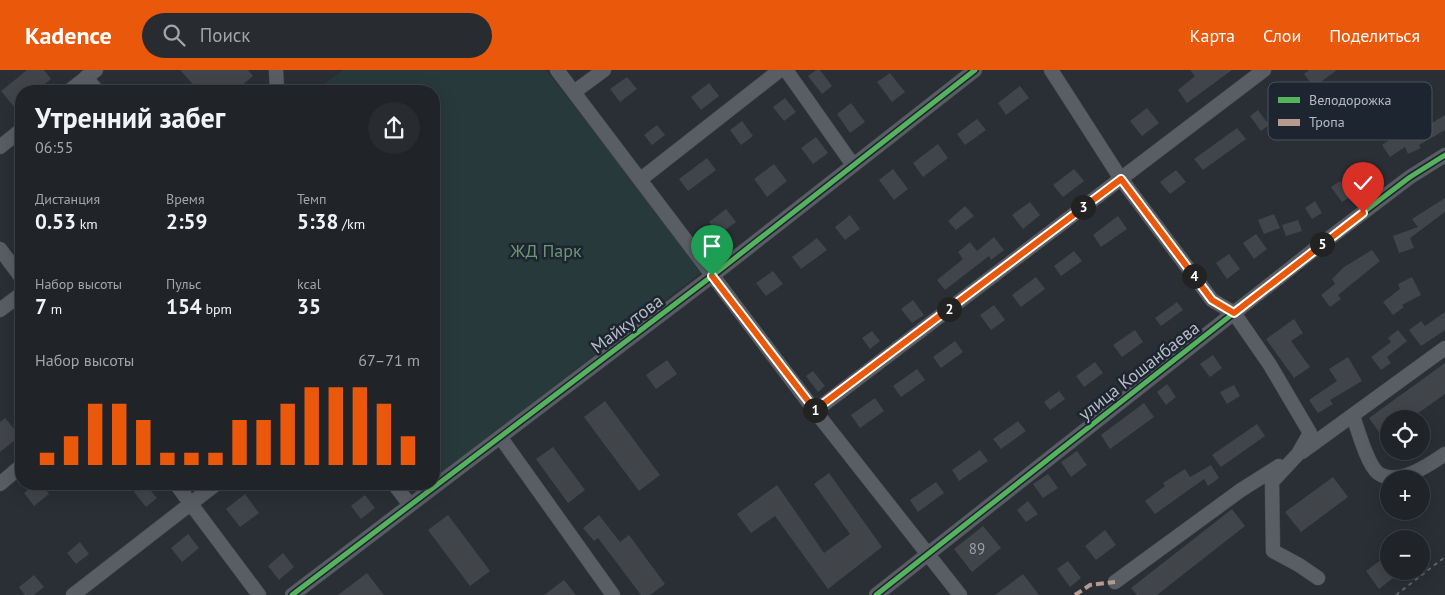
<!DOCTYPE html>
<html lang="ru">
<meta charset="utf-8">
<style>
:root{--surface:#202328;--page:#282b30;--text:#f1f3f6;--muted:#a2a4a8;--line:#3d4045;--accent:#ea580c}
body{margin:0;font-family:"PT Sans",sans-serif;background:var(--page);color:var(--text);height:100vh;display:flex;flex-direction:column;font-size:19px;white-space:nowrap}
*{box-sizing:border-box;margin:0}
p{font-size:16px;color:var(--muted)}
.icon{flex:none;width:28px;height:28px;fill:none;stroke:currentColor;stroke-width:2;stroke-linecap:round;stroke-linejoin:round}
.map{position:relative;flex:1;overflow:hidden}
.details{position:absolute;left:15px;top:15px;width:425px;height:405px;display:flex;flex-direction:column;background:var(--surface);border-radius:20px;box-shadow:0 5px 20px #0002,0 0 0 1px var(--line)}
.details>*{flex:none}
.controls{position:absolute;left:1380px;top:340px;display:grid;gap:10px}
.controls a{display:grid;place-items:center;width:50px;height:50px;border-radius:50%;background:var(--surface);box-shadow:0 5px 20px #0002,0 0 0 1px var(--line);font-size:25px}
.pin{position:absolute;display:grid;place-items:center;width:42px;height:42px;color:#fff;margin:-51px -21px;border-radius:50% 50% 50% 0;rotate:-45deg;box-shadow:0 0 5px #0007}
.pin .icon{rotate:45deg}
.km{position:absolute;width:25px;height:25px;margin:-12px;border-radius:50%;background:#222;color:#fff;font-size:14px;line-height:25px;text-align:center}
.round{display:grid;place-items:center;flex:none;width:52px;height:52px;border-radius:26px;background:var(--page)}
.head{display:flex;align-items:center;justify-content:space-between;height:85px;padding:0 20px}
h1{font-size:28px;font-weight:700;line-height:38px}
.figures{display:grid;grid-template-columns:repeat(3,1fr);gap:8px;height:85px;padding:5px 20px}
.figures div{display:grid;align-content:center}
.figures b{font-size:21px;font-weight:700}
.figures small{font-size:14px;font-weight:400}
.figures p{font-size:14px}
.chart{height:140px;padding:10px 20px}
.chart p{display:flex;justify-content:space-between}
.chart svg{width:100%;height:90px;margin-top:5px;stroke:var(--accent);stroke-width:6}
header{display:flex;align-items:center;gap:30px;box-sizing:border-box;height:70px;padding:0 25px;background:var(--accent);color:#fff}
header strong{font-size:24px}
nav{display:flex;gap:28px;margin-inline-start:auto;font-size:18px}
.search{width:350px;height:45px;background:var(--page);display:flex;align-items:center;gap:12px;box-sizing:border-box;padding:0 18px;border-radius:28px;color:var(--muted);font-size:19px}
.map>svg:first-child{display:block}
</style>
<header>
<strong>Kadence</strong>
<div class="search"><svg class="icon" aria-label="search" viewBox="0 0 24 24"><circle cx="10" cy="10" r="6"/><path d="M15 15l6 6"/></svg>Поиск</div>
<nav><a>Карта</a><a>Слои</a><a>Поделиться</a></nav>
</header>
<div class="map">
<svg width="1445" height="525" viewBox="0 0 1445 525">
<rect width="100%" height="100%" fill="#2a2f35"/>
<path fill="#28393b" d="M343,0H546L703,201L434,409V21H315Z"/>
<path fill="#41454a" d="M27,0H44L51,9L36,21H21V33L15,38L1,21Z
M180,0H248L253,6L235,21H199Z
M816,0H820L832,16L822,24L808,6Z
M1190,0H1232L1187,33L1178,20L1195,6Z
M1309,0H1337L1314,17L1304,4Z
M890,3L905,22L892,32L877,12Z
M627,7L637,19L620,32L610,19Z
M709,13L719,26L701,40L691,27Z
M1020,16L1029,28L1006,45L998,33Z
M785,28L796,42L784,51L773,37Z
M851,33L865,52L850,63L837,44Z
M1147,38L1159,53L1142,66L1130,51Z
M1258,40L1269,55L1261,61L1250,46Z
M1445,45V60L1419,75L1421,78L1408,84L1405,77L1390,87L1382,75L1392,68L1394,71L1413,62L1414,64Z
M977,49L986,60L965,75L957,64Z
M742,51L753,66L741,75L730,60Z
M657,55L665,65L652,75L644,65Z
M1237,58L1246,69L1203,100L1194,89Z
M816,67L828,83L813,94L801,78Z
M938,74L948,88L923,107L913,93Z
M707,88L716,100L688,121L679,109Z
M774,94L787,111L767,127L754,109Z
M893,99L908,119L894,130L879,110Z
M1074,99L1084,111L1063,127L1053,115Z
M1176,100L1186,112L1170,124L1160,112Z
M1340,111L1351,126L1342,132L1331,117Z
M1445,128V142L1410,168L1414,178L1399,183L1393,166L1418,157L1412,149Z
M1315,131L1322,143L1312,149L1305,138Z
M1030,132L1040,145L1023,159L1012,145Z
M965,136L974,146L956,160L948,151Z
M726,139L736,152L719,165L709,152Z
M1274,144L1280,158L1264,164L1258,150Z
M850,145L860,159L845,170L835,157Z
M1118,146L1127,159L1101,177L1093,165Z
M1298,150L1302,161L1286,166L1282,155Z
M1256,164L1267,179L1254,189L1243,173Z
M994,167L1004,180L991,190L989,186L945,220L937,210L963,189L958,182L970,172L977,181Z
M817,168L827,180L801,199L792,187Z
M1372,180L1380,191L1338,225L1341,229L1330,237L1321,225L1335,214L1332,209L1344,197Z
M1074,181L1082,191L1061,206L1054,196Z
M1229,184L1240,199L1227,209L1216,193Z
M773,201L783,214L766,226L756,213Z
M1036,207L1045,219L1021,237L1012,225Z
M1412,207L1421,225L1402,235L1404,237L1393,245L1383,232L1400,219L1398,214Z
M913,230L924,245L912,253L901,239Z
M1177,232L1183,240L1161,256L1155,248Z
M994,235L1005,250L991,260L980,245Z
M1445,242V260L1421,276L1409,260L1421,251L1425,256Z
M1294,249L1303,263L1291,271L1310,297L1294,308L1266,269Z
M1135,260L1143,272L1122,287L1113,275Z
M1398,260L1407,271L1387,287L1391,293L1381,300L1371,287L1391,272L1388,268Z
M872,261L880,271L870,279L862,268Z
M955,271L963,282L941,298L933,287Z
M1213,285L1222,298L1210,307L1200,294Z
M1348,287L1362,311L1330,330L1333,334L1318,343L1309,330L1337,311L1329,299Z
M667,290L677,304L656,319L646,305Z
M1095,292L1103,303L1084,317L1076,306Z
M1445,293V324L1410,349H1389V364L1383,368L1369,348Z
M917,299L925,310L901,327L893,316Z
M813,301L825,316L818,322L806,306Z
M1167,314L1176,327L1166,335L1157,322Z
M1234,315L1240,326L1227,334L1220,322Z
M1059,321L1065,329L1050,340L1044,332Z
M875,328L884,341L860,358L851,345Z
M605,331L660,405L639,421L584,347Z
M1144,333L1154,347L1110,379L1101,365Z
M5,348L20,366L0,382V352Z
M1018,351L1026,361L1001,379L993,369Z
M1257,354L1265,366L1221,397L1212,385Z
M553,377L585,420L568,433L536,389Z
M980,380L988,391L959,411L952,400Z
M1077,381L1087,395L1071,407L1061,392Z
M1211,395L1219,408L1208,416L1204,409L1155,444L1145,431L1165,416L1163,413L1185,399L1190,407Z
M829,403L882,477L828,519L775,446L751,463L737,444L777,415L824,483L850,464L814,414Z
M1048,404L1058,418L1043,428L1033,414Z
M1333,407L1348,427L1301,462L1285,442Z
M936,412L944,423L918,442L910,430Z
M36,414H41L49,424L34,436L24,423Z
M145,414L157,428L146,437L134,422Z
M245,424L259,443L240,457L226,439Z
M365,425L375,438L361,449L351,436Z
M1028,431L1038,444L1026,452L1017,440Z
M1232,439L1245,456L1157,525H1137L1131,518Z
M448,445L490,501L470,516L428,460Z
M599,445L620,472L629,465L665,514L650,525H641L598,468L594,471L583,458Z
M983,456L1001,478L972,502L954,479Z
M1105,460L1116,475L1096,490L1085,476Z
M188,464L199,478L182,492L171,478Z
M80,472L89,484L76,494L67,483Z
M283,483L294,497L279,510L268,496Z
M1389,484V501H1402L1379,519L1366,501Z
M1068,491L1081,508L1070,517L1057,499Z
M367,503L384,525H338Z
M1023,504L1039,525H995Z
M34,505L44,517L34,525H25L19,517Z
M564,510L576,525H544Z"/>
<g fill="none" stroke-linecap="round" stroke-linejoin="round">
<g stroke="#484b50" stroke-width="15">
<path id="minor" d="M276,0L277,21
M557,0L815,341L960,525
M786,0L853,95
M1051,0L1121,109L1212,230L1234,243L1270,295L1310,363L1298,384L1272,412L1273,481L1299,495L1318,508
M86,7L97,21
M69,21L96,0
M574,22L604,0
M0,77L21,60
M641,109L780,0
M0,179L21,207
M0,240L21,224
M815,341L1264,0
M1353,346C1358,360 1367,394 1378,403C1397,417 1429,395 1445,384
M501,368L613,525
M1302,382L1445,278
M0,414L21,396
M176,414L259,525
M394,414L410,435
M1115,512L1241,420L1279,396
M73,525L216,414
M292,525L712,206L975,0
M876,525L1315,179L1410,107L1445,85"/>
</g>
<path stroke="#5d6267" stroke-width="2" stroke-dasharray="4 4" stroke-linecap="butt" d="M1396,525L1445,487"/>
<use href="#minor" stroke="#595d64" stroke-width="14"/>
<path stroke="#b69a8f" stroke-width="4" stroke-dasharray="8 4" stroke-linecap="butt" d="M1075,525L1090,515L1115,512"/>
<g stroke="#1d2530" stroke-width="8">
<path id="cycleway" d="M292,525L712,206L975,0
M876,525L1315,179L1410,107L1445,85"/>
</g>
<use href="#cycleway" stroke="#56b35d" stroke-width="5"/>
</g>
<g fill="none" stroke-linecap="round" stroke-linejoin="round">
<g stroke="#fff" stroke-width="10">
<path id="route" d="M712,206L815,340L1121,109L1212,230L1234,243L1363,143"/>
</g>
<use href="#route" stroke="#ea580c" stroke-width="6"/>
</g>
<g text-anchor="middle" stroke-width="5" stroke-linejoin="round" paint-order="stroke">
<g font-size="15" fill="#979ea7">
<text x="977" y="484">89</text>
</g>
<g font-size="18" fill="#6d9575" stroke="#1d2530">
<text x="546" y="187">ЖД Парк</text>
</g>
<g font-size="18" fill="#b4bbc6" stroke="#1d2530">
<text transform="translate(627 254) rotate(-37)" y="6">Майкутова</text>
<text transform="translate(1139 301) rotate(-38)" y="6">улица Кошанбаева</text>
</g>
</g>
<rect x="1268" y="12" width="164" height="58" rx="8" fill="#1d2530" stroke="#4a525d" stroke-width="1"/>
<rect x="1278" y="27" width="22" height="6" fill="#56b35d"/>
<rect x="1278" y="49" width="22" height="7" fill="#b69a8f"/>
<g font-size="14" fill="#b4bbc6">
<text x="1309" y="35">Велодорожка</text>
<text x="1309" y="57">Тропа</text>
</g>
</svg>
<div class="controls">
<a><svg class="icon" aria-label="locate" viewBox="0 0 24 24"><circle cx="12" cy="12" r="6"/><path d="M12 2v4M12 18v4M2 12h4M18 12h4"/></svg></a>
<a>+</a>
<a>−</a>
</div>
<div class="pin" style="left:712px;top:206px;background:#1e9e55"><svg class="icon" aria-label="arrive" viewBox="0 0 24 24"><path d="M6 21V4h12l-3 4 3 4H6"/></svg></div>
<div class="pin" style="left:1363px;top:143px;background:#d93025"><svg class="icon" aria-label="check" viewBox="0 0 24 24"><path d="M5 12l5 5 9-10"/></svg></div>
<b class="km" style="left:815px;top:340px">1</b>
<b class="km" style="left:949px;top:239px">2</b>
<b class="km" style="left:1083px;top:137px">3</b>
<b class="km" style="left:1194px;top:206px">4</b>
<b class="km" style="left:1322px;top:174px">5</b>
<section class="details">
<div class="head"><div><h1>Утренний забег</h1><p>06:55</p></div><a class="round"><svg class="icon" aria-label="share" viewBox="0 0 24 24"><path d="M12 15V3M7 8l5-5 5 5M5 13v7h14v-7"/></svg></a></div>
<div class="figures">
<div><p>Дистанция</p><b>0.53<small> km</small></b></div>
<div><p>Время</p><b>2:59</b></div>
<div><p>Темп</p><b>5:38<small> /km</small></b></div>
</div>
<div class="figures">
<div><p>Набор высоты</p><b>7<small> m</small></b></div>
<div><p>Пульс</p><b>154<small> bpm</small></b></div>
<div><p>kcal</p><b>35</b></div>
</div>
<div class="chart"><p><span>Набор высоты</span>67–71 m</p>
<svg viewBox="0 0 160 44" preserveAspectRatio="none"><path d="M5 44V38M15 44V30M25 44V14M35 44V14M45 44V22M55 44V38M65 44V38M75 44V38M85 44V22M95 44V22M105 44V14M115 44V6M125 44V6M135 44V6M145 44V14M155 44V30"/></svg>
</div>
</section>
</div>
